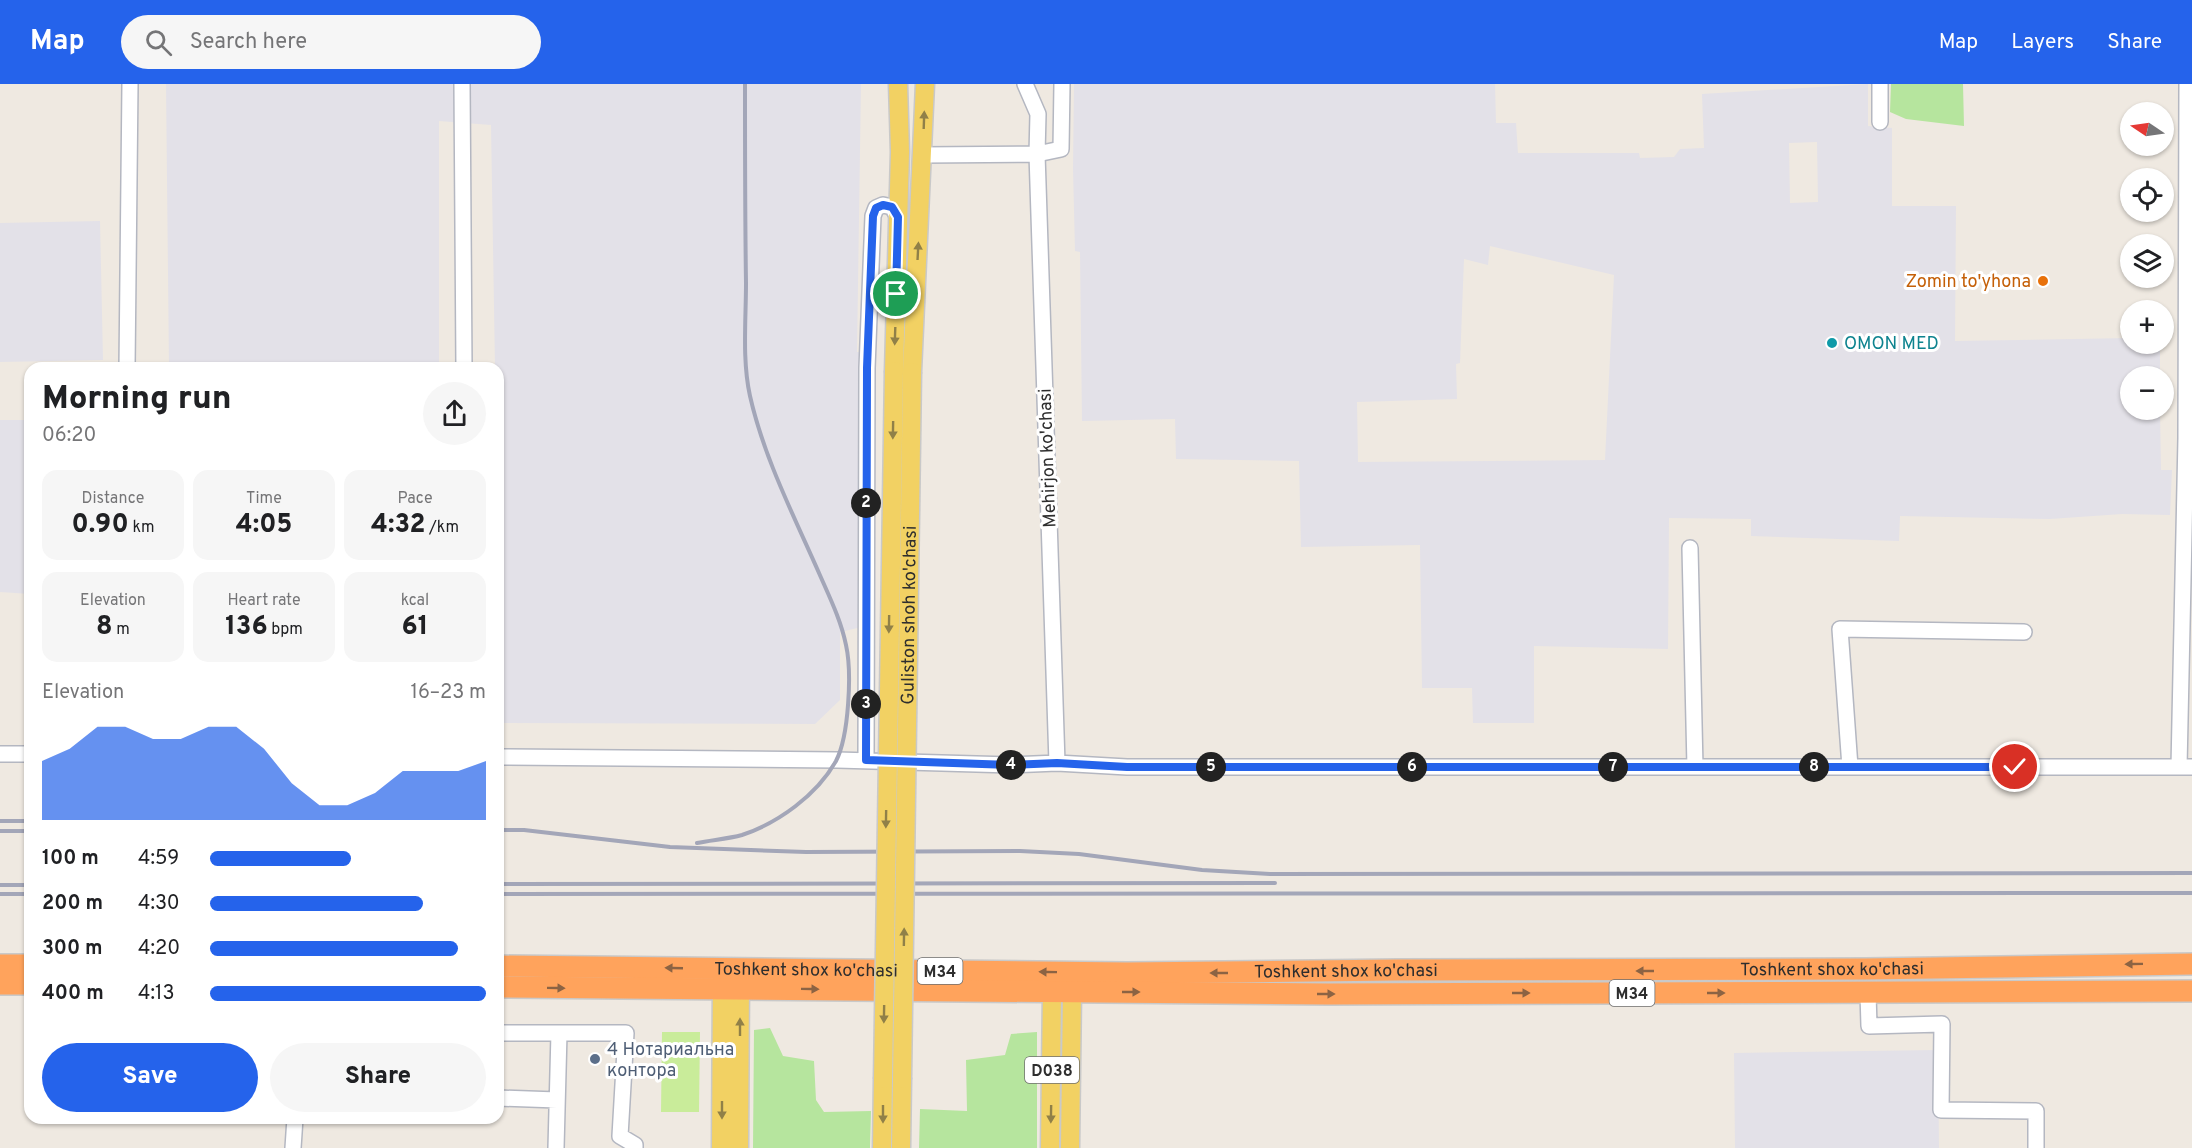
<!DOCTYPE html>
<meta charset="utf-8">
<style>
:root{--surface:#fff;--page:#f6f6f6;--text:#202124;--muted:#757577;--accent:#2563eb}
body{margin:0;font-family:Overpass,sans-serif;background:var(--page);color:var(--text);height:100vh;display:flex;flex-direction:column;font-size:22px;white-space:nowrap}
*{box-sizing:border-box;margin:0}
p{font-size:20px;color:var(--muted)}
.icon{flex:none;width:33px;height:33px;fill:none;stroke:currentColor;stroke-width:2;stroke-linecap:round;stroke-linejoin:round}
.map{position:relative;flex:1;overflow:hidden}
.side{position:absolute;left:24px;top:278px;width:480px;height:762px;display:flex;flex-direction:column;background:var(--surface);border-radius:18px;box-shadow:0 2px 4px #0004}
.side>*{flex:none}
.needle{width:39px;rotate:283deg}
.tools{position:absolute;left:2120px;top:18px;display:grid;gap:12px}
.tools a{display:grid;place-items:center;width:54px;height:54px;border-radius:50%;background:var(--surface);box-shadow:0 2px 4px #0004;font-size:30px}
.pin{position:absolute;display:grid;place-items:center;width:51px;height:51px;color:#fff;margin:-26px;border:3px solid #fff;border-radius:50%;box-shadow:0 2px 6px #0007}
.km{position:absolute;width:30px;height:30px;margin:-15px;border-radius:50%;background:#222;color:#fff;font-size:16px;line-height:30px;text-align:center}
.round{display:grid;place-items:center;flex:none;width:63px;height:63px;border-radius:32px;background:var(--page)}
.headline{display:flex;align-items:center;justify-content:space-between;height:102px;padding:0 18px}
h1{font-size:33px;font-weight:800;line-height:45px}
.stats{display:grid;grid-template-columns:repeat(3,1fr);gap:9px;height:102px;padding:6px 18px}
.stats div{display:grid;align-content:center;border-radius:15px;background:var(--page);text-align:center}
.stats b{font-size:26px;font-weight:800}
.stats small{font-size:16px;font-weight:400}
.stats p{font-size:16px}
.chart{height:168px;padding:12px 18px}
.chart p{display:flex;justify-content:space-between}
.chart svg{width:100%;height:108px;margin-top:6px;fill:var(--accent);opacity:.7}
.primary-button{display:flex;gap:12px;margin-top:auto;padding:12px 18px}
.primary-button a{flex:1;height:69px;border-radius:36px;background:var(--accent);color:#fff;font-size:24px;font-weight:800;line-height:69px;text-align:center}
.primary-button a+a{background:var(--page);color:var(--text)}
ul{padding:0 18px;list-style:none;font-size:20px}
li{display:grid;grid-template-columns:96px 72px 1fr;align-items:center;height:45px}
li i{height:15px;border-radius:8px;background:var(--accent)}
header{display:flex;align-items:center;gap:36px;box-sizing:border-box;height:84px;padding:0 30px;background:var(--accent);color:#fff}
header strong{font-size:28px}
nav{display:flex;gap:33px;margin-inline-start:auto;font-size:21px}
.search{width:420px;height:54px;background:var(--page);display:flex;align-items:center;gap:15px;box-sizing:border-box;padding:0 21px;border-radius:33px;color:var(--muted);font-size:22px}
.map>svg:first-child{display:block}
</style>
<header>
<strong>Map</strong>
<div class="search"><svg class="icon" aria-label="search" viewBox="0 0 24 24"><circle cx="10" cy="10" r="6"/><path d="M15 15l6 6"/></svg>Search here</div>
<nav><a>Map</a><a>Layers</a><a>Share</a></nav>
</header>
<div class="map">
<svg width="2192" height="1064" viewBox="0 0 2192 1064">
<rect width="100%" height="100%" fill="#efe9e1"/>
<path fill="#e3e1e8" fill-rule="evenodd" d="M166,0H861L857,268H861L862,543L840,548V616L815,640L498,639V284L495,283L491,41L439,37V283H169Z
M1074,0H1495L1496,39H1516L1518,69H1639L1640,74L1674,73L1680,65L1704,64L1702,10L1868,0V42L1892,44V122H1956L1955,257L2130,254V260H2160V292H2130V326H2160L2161,386H2172L2170,431L2122,430L2050,435L1900,432L1899,457L1751,452V435L1669,434L1668,565L1534,562V639H1473L1472,604H1422L1420,461L1301,463L1299,377L1176,375L1175,335L1082,337L1080,168L1075,167L1073,85ZM1817,58L1818,118L1790,119L1789,59ZM1490,162L1614,191L1605,376L1358,378L1357,318L1457,315L1456,280L1460,279L1464,175L1488,181Z
M100,137L103,276L0,278V139Z
M0,336H30V510L0,508Z
M1938,966L1939,1064H1735L1734,969Z"/>
<path fill="#b6e59e" d="M1891,0H1963L1964,42L1906,35L1890,28Z
M770,944L783,972L814,977L816,1016L824,1028L871,1027L870,1064H753L754,946Z
M1037,948V1064H919L920,1025L967,1027L966,976L1005,971L1011,950Z"/>
<path fill="#c9ec9a" d="M662,948H700L699,1028H661Z"/>
<g fill="none" stroke-linecap="round" stroke-linejoin="round">
<g stroke="#b4b7c1" stroke-width="18">
<path id="minor" d="M462,0L464,284
M1025,0L1038,30L1037,70L1057,679
M1880,38V0
M923,71L1037,70L1061,65L1062,0
M127,284L130,0
M1690,464L1695,683
M0,670H30
M498,673L837,676L1011,681L1057,679L1127,683H2192
M866,677L867,284L873,132L876,124L883,121L892,123L898,133
M1850,683L1840,545L2024,548
M2179,683L2186,354L2187,0
M1868,909L1869,942L1942,940L1941,1026L2036,1027V1064
M498,949H626L620,1052L635,1061V1064
M498,1014L557,1016
M293,1064L295,1034
M556,1064L559,949"/>
</g>
<g stroke="#c9c9c9" stroke-width="21">
<path id="major" d="M894,287L900,68L898,0
M912,288L925,0
M721,1064L722,892
M739,1064L740,892
M882,1064L883,995
M901,1064L902,995
M1050,1064L1052,908
M1070,1064L1072,908"/>
</g>
<g stroke="#c9c9c9" stroke-width="24">
<g id="highway">
<path d="M0,881H30"/>
<path id="s1" d="M498,882L1127,889L1397,886L1866,885L2192,880"/>
<path d="M0,900H30"/>
<path d="M498,903L1328,910L2192,907"/>
</g>
</g>
<use href="#minor" stroke="#fff" stroke-width="15"/>
<use href="#major" stroke="#f2d163" stroke-width="18"/>
<use href="#highway" stroke="#ffa35c" stroke-width="21"/>
<path stroke="#a3a6b8" stroke-width="4" d="M0,737H30
M498,746H524L670,763L806,768L1020,767L1079,770L1202,786L1270,790L2192,789
M0,747H30
M697,759C711,756 728,755 742,751C778,739 817,711 836,677C849,652 852,588 846,561C841,536 829,512 819,489C794,432 764,374 750,312C742,276 746,236 746,199C745,133 745,66 745,0
M498,800L1275,799
M0,801H30
M0,810H30
M498,810L2192,809"/>
<g stroke="#c9c9c9" stroke-width="21" stroke-linecap="butt">
<g id="major-bridge">
<path d="M883,995L894,287"/>
<path id="s2" d="M902,995L912,288"/>
</g>
</g>
<use href="#major-bridge" stroke="#f2d163" stroke-width="18"/>
</g>
<defs><path id="oneway-solid" d="M-6-.8H1V-3.2L6.5 0L1 3.2V.8H-6Z" transform="scale(1.5)"/></defs>
<g fill="#908048">
<use href="#oneway-solid" transform="translate(924 36) rotate(-88)"/>
<use href="#oneway-solid" transform="translate(918 167) rotate(-87)"/>
<use href="#oneway-solid" transform="translate(895 252) rotate(92)"/>
<use href="#oneway-solid" transform="translate(893 346) rotate(91)"/>
<use href="#oneway-solid" transform="translate(889 540) rotate(91)"/>
<use href="#oneway-solid" transform="translate(886 735) rotate(91)"/>
<use href="#oneway-solid" transform="translate(904 853) rotate(-89)"/>
<use href="#oneway-solid" transform="translate(884 930) rotate(91)"/>
<use href="#oneway-solid" transform="translate(740 943) rotate(-90)"/>
<use href="#oneway-solid" transform="translate(722 1026) rotate(90)"/>
<use href="#oneway-solid" transform="translate(883 1030) rotate(90)"/>
<use href="#oneway-solid" transform="translate(1051 1030) rotate(91)"/>
</g>
<g fill="#8c6343">
<use href="#oneway-solid" transform="translate(2134 880) rotate(179)"/>
<use href="#oneway-solid" transform="translate(674 884) rotate(-178)"/>
<use href="#oneway-solid" transform="translate(1645 887) rotate(180)"/>
<use href="#oneway-solid" transform="translate(1048 888) rotate(-179)"/>
<use href="#oneway-solid" transform="translate(1219 889) rotate(180)"/>
<use href="#oneway-solid" transform="translate(556 904) rotate(1)"/>
<use href="#oneway-solid" transform="translate(810 905) rotate(1)"/>
<use href="#oneway-solid" transform="translate(1131 908)"/>
<use href="#oneway-solid" transform="translate(1521 909)"/>
<use href="#oneway-solid" transform="translate(1716 909)"/>
<use href="#oneway-solid" transform="translate(1326 910)"/>
</g>
<g fill="none" stroke-linecap="round" stroke-linejoin="round">
<g stroke="#fff" stroke-width="12">
<path id="route" d="M896,210L898,133L892,123L883,121L876,124L873,132L867,284L866,676L1011,681L1057,679L1127,683H2015"/>
</g>
<use href="#route" stroke="#2563eb" stroke-width="8"/>
</g>
<circle fill="#e8710a" stroke="#fff" stroke-width="2" cx="2043" cy="197" r="6"/>
<circle fill="#0f9aa8" stroke="#fff" stroke-width="2" cx="1832" cy="259" r="6"/>
<circle fill="#5c6f8a" stroke="#fff" stroke-width="2" cx="595" cy="975" r="6"/>
<g text-anchor="middle" stroke-width="6" stroke-linejoin="round" paint-order="stroke">
<g fill="#fff" stroke="#6d6d6d" stroke-width="1.5">
<rect x="917.5" y="874" width="45" height="26" rx="4.5"/>
<rect x="1609.5" y="896" width="45" height="26" rx="4.5"/>
<rect x="1025" y="973" width="54" height="26" rx="4.5"/>
</g>
<g font-size="16" font-weight="bold" fill="#2e2e2e">
<text x="940" y="893">M34</text>
<text x="1632" y="915">M34</text>
<text x="1052" y="992">D038</text>
</g>
<g font-size="18" fill="#c56008" stroke="#fff" text-anchor="end">
<text x="2031" y="203">Zomin to'yhona</text>
</g>
<g font-size="18" fill="#0d838f" stroke="#fff" text-anchor="start">
<text x="1844" y="265">OMON MED</text>
</g>
<g font-size="18" fill="#2e2e2e" stroke="#fff">
<text transform="translate(1047 374) rotate(-92)" y="6">Mehirjon ko'chasi</text>
<text dy="6" stroke="none"><textPath href="#s2" startOffset="464">Guliston shoh ko'chasi</textPath></text>
<text dy="6" stroke="none"><textPath href="#s1" startOffset="1334">Toshkent shox ko'chasi</textPath></text>
<text dy="6" stroke="none"><textPath href="#s1" startOffset="308">Toshkent shox ko'chasi</textPath></text>
<text dy="6" stroke="none"><textPath href="#s1" startOffset="848">Toshkent shox ko'chasi</textPath></text>
</g>
<g font-size="18" fill="#4e5e75" stroke="#fff" text-anchor="start">
<text x="607" y="971">4 Нотариальна<tspan x="607" dy="21">контора</tspan></text>
</g>
</g>
</svg>
<div class="tools">
<a><svg class="needle" viewBox="-14 -14 28 28"><path d="M0-13l5 13h-10z" fill="#e53935"/><path d="M0 13l5-13h-10z" fill="#757577"/></svg></a>
<a><svg class="icon" aria-label="locate" viewBox="0 0 24 24"><circle cx="12" cy="12" r="6"/><path d="M12 2v4M12 18v4M2 12h4M18 12h4"/></svg></a>
<a><svg class="icon" aria-label="layers" viewBox="0 0 24 24"><path d="M12 4l9 5-9 5-9-5zM3 14l9 5 9-5"/></svg></a>
<a>+</a>
<a>−</a>
</div>
<div class="pin" style="left:896px;top:210px;background:#1e9e55"><svg class="icon" aria-label="arrive" viewBox="0 0 24 24"><path d="M6 21V4h12l-3 4 3 4H6"/></svg></div>
<div class="pin" style="left:2015px;top:683px;background:#d93025"><svg class="icon" aria-label="check" viewBox="0 0 24 24"><path d="M5 12l5 5 9-10"/></svg></div>
<b class="km" style="left:866px;top:419px">2</b>
<b class="km" style="left:866px;top:620px">3</b>
<b class="km" style="left:1011px;top:681px">4</b>
<b class="km" style="left:1211px;top:683px">5</b>
<b class="km" style="left:1412px;top:683px">6</b>
<b class="km" style="left:1613px;top:683px">7</b>
<b class="km" style="left:1814px;top:683px">8</b>
<section class="side">
<div class="headline"><div><h1>Morning run</h1><p>06:20</p></div><a class="round"><svg class="icon" aria-label="share" viewBox="0 0 24 24"><path d="M12 15V3M7 8l5-5 5 5M5 13v7h14v-7"/></svg></a></div>
<div class="stats">
<div><p>Distance</p><b>0.90<small> km</small></b></div>
<div><p>Time</p><b>4:05</b></div>
<div><p>Pace</p><b>4:32<small> /km</small></b></div>
</div>
<div class="stats">
<div><p>Elevation</p><b>8<small> m</small></b></div>
<div><p>Heart rate</p><b>136<small> bpm</small></b></div>
<div><p>kcal</p><b>61</b></div>
</div>
<div class="chart"><p><span>Elevation</span>16–23 m</p>
<svg viewBox="0 0 160 44" preserveAspectRatio="none"><path d="M0 44V20L10 15L20 6L30 6L40 11L50 11L60 6L70 6L80 15L90 29L100 38L110 38L120 33L130 24L140 24L150 24L160 20V44z"/></svg>
</div>
<ul>
<li><b>100 m</b>4:59<i style="width:51%"></i></li>
<li><b>200 m</b>4:30<i style="width:77%"></i></li>
<li><b>300 m</b>4:20<i style="width:90%"></i></li>
<li><b>400 m</b>4:13<i style="width:100%"></i></li>
</ul>
<div class="primary-button"><a>Save</a><a>Share</a></div>
</section>
</div>
